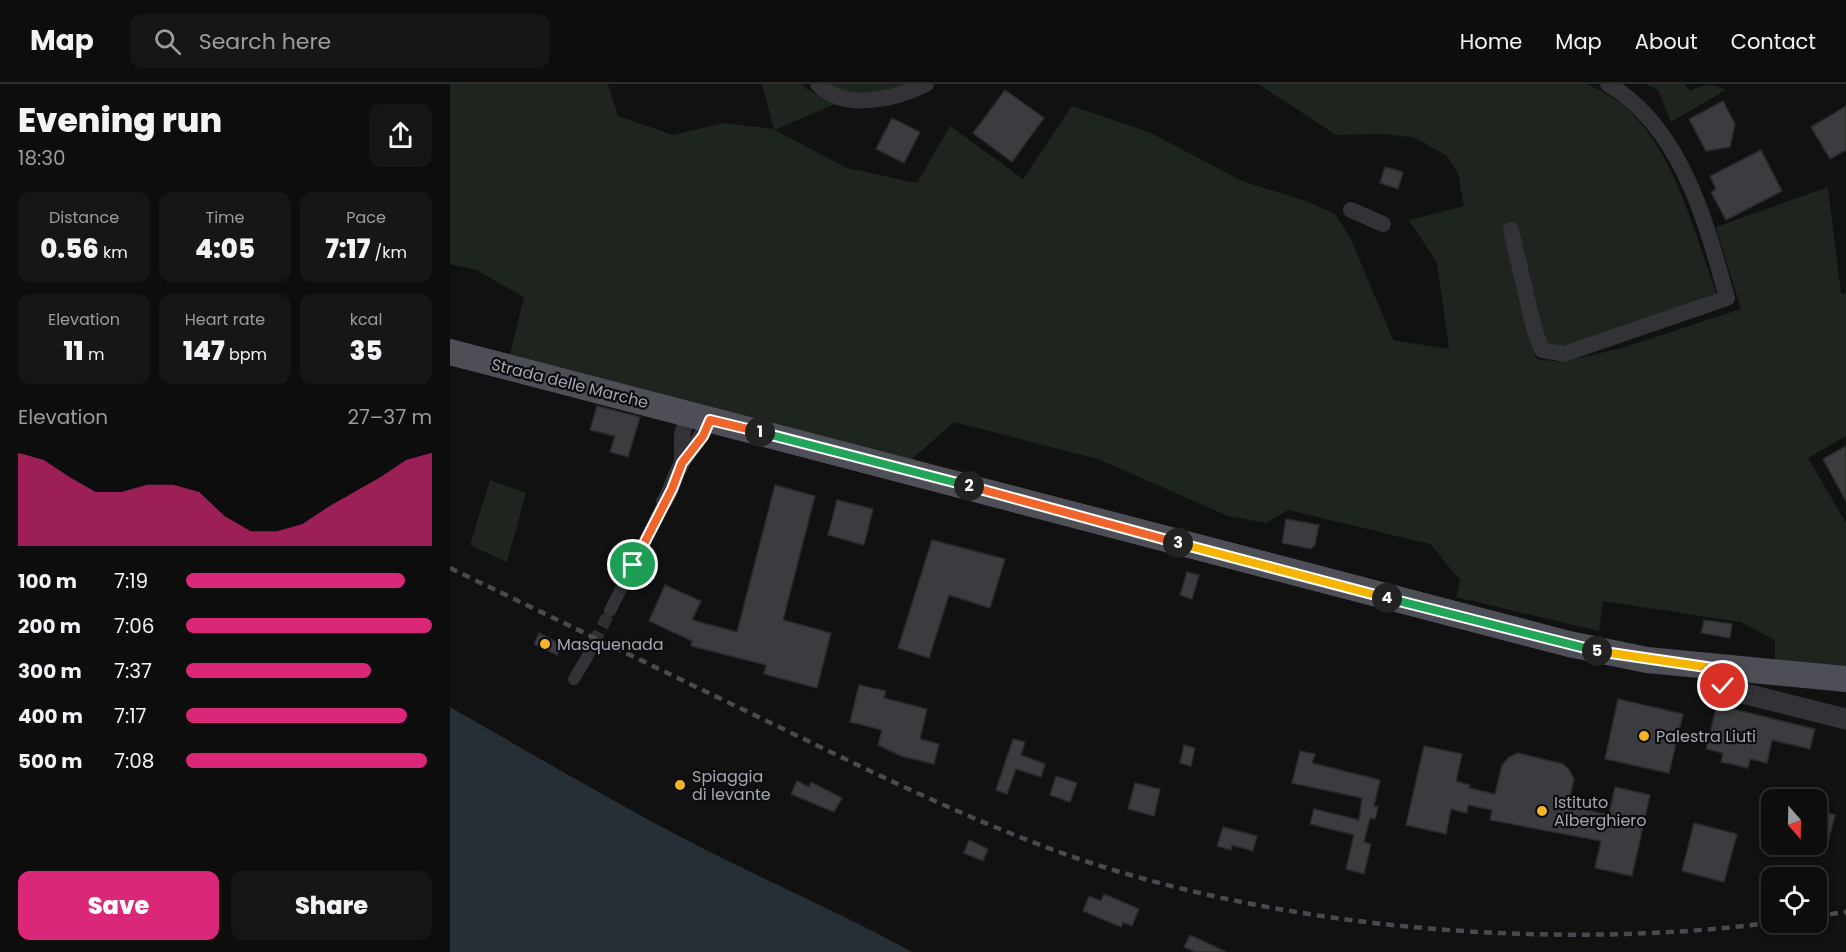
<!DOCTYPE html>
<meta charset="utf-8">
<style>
:root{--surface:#0d0d0e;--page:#161617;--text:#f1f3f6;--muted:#9a9c9e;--line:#2d2d2e;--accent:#db2777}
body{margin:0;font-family:Poppins,sans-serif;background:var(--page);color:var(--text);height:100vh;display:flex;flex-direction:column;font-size:22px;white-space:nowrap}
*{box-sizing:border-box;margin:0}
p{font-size:20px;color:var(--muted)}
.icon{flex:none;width:33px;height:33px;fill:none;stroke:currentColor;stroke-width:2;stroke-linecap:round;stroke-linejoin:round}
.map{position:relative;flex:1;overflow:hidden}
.drawer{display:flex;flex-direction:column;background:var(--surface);width:450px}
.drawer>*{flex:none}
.needle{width:39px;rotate:160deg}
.buttons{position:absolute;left:1311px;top:705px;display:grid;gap:12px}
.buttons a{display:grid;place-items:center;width:66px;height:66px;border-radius:12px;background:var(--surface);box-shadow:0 3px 9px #0003,0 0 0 2px var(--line);font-size:30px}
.pin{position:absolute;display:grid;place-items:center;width:51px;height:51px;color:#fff;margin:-26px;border:3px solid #fff;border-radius:50%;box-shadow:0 2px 6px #0007}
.km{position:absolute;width:30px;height:30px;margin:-15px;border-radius:50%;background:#222;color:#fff;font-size:16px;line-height:30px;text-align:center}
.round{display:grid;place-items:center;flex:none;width:63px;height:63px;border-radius:12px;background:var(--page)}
.headline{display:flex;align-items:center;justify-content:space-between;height:102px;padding:0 18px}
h1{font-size:33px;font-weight:800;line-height:45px}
.stats{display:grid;grid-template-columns:repeat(3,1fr);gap:9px;height:102px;padding:6px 18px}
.stats div{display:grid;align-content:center;border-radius:12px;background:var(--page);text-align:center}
.stats b{font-size:26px;font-weight:800}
.stats small{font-size:16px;font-weight:400}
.stats p{font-size:16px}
.chart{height:168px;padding:12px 18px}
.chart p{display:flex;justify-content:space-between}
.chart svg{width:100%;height:108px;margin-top:6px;fill:var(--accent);opacity:.7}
.action{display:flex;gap:12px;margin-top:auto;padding:12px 18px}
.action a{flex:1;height:69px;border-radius:12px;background:var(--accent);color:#fff;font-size:24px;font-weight:800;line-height:69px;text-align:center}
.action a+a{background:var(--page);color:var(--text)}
ul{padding:0 18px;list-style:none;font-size:20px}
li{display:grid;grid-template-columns:96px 72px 1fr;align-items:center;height:45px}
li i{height:15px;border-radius:8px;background:var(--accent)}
header{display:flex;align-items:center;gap:36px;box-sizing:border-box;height:84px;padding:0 30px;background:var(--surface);border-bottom:2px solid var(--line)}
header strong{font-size:28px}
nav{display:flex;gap:33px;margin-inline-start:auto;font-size:21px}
.search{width:420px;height:54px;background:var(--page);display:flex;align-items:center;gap:15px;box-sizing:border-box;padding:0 21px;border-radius:12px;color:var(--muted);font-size:22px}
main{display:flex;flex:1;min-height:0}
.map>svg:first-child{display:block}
</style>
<header>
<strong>Map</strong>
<div class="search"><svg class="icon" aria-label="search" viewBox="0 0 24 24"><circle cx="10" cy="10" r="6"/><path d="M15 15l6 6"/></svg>Search here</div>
<nav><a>Home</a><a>Map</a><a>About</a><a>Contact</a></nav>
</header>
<main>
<section class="drawer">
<div class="headline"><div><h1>Evening run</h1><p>18:30</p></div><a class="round"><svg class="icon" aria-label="share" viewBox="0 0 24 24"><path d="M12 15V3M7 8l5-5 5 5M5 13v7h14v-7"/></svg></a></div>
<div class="stats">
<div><p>Distance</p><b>0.56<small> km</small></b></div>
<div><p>Time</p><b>4:05</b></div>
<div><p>Pace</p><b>7:17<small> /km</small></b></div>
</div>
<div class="stats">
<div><p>Elevation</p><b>11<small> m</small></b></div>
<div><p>Heart rate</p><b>147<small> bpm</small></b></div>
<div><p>kcal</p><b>35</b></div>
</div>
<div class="chart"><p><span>Elevation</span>27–37 m</p>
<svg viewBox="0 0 160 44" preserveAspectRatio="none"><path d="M0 44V6L10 9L20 16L30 22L40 22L50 19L60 19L70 22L80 32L90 38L100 38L110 35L120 28L130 22L140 16L150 9L160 6V44z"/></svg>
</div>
<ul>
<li><b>100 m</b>7:19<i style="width:89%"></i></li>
<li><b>200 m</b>7:06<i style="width:100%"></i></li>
<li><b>300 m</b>7:37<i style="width:75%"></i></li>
<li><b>400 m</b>7:17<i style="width:90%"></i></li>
<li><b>500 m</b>7:08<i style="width:98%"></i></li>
</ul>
<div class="action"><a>Save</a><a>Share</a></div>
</section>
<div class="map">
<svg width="1396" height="868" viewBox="0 0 1396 868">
<rect width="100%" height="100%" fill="#111112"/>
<path fill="#1d251e" d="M0,0H158L168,32L223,51L274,39L324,45L312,0H353L355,4L385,20L325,46L397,84L467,99L500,42L573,95L622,22L699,48L792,97L856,117L885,130L901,155L943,256L999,265L987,179L959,136L1014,122L1008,89L997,72L963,53L932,50L886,51L808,0H1137C1155,9 1173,18 1186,34C1229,81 1245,152 1267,211L1252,213L1254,219L1146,257L1083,266L1086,275L1112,278L1172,264L1291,225L1266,143L1378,103L1391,210L1396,209V352L1358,374L1396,439V585L1325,580V556L1290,538L1153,517L1149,547L1006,513L1010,496L980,460L838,426L816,439L778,432L648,375L504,338L461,376L59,274L74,213L26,186L0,180Z
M372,0H461C425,11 406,18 372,0Z
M1196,0H1234L1240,7C1253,0 1263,0 1276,6L1221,38L1208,6Z
M40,396L76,409L57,478L20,461Z"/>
<path fill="#272f36" d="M0,623C89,674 178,727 270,773C334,805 399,833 462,868H0Z"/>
<path fill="#3b3c3f" stroke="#2b2b2e" stroke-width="1.5" d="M555,6L594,34L562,78L523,49Z
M1273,17L1285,40L1280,63L1256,67L1239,35Z
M1396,22V66L1380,75L1361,43Z
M442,34L470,48L454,79L426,65Z
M1311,66L1332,107L1276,136L1261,108L1266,105L1260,92Z
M935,83L953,88L948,105L930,99Z
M147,322L190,333L178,373L160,368L165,352L140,346Z
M1396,362V417L1373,375Z
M325,401L365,412L333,536L381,549L367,604L314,590L316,581L241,562L242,557L199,537L215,501L251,517L242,536L287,548Z
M387,416L423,425L414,461L378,451Z
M836,435L869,441L865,461L861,465L832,459Z
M482,456L555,475L540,524L499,511L479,574L448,564Z
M737,488L749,491L742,515L730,511Z
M1254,536L1282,540L1280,554L1251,549Z
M89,549L112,561L107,571L84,560Z
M409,601L436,607L434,614L477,625L470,655L489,660L484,680L451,672L428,661L432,646L400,638Z
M1168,615L1233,630L1219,689L1155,675Z
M1267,621L1365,645L1360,665L1322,656L1317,679L1300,675L1298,684L1271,678L1273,669L1256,665Z
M563,655L575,658L571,671L595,680L591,693L566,685L557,710L546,706Z
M734,661L745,664L741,682L730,679Z
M974,662L1012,670L1006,697L1020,701L1019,704L1045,710L1052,681L1059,673L1068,669L1113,680L1120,687L1124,695L1118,722L1159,731L1165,703L1200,711L1182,792L1145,784L1151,757L1040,736L1042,726L1018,721L1017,729L1001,725L996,750L956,741Z
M850,667L865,670L862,679L930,696L924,722L928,723L925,735L920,734L914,758L921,760L914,790L896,785L904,751L860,740L864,725L909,736L912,714L842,699Z
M606,692L627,699L620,718L600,711Z
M347,697L359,703L361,698L392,714L384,728L341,710Z
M685,699L710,705L704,732L678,725Z
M1366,726L1385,731L1378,758L1366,755Z
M1244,739L1287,750L1274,798L1232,787Z
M773,743L807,752L803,767L782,761L781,766L767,762Z
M519,756L538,765L533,777L514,769Z
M654,810L689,825L682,842L673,838L671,843L633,827L639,812L651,817Z
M740,851L776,868H745L734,863Z"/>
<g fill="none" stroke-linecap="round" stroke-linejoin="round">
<path stroke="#2e2f32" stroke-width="12" stroke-dasharray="12 6" stroke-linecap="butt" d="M136,575L160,527"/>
<path stroke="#323237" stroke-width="12" d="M160,527L214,418
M124,595L136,575"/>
<path stroke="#323237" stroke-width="16" d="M368,0C394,28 446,15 476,0
M901,126L933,140
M1061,146L1084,244L1092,266L1114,270L1277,214C1256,137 1231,43 1158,0
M232,379V350L239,330
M214,418C222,406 224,392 232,379C241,363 252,354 260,336"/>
<path stroke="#323237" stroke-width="21" d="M1263,584L1273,602L1284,607L1396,635"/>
<path stroke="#4e4f56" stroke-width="26" d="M0,268L1119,560L1197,576L1396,595"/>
<path stroke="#494a50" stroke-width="4.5" stroke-dasharray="8 6" stroke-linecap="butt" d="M0,484C108,536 215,588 323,640C418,686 512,733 612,769C825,845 1103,868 1326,838
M1366,832L1396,828"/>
</g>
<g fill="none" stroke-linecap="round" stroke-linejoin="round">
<g stroke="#fff" stroke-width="12">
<path id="split-1" d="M183,481L222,405L232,379L253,352L260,336L310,348"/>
</g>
<g stroke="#fff" stroke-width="12">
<path id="split-2" d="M310,348L519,402"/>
</g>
<g stroke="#fff" stroke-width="12">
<path id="split-3" d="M519,402L728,459"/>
</g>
<g stroke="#fff" stroke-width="12">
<path id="split-4" d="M728,459L937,514"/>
</g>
<g stroke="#fff" stroke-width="12">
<path id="split-5" d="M937,514L1147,567"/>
</g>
<g stroke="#fff" stroke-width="12">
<path id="split-6" d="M1147,567L1263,584L1273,602"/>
</g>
<use href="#split-1" stroke="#f0652b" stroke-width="8"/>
<use href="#split-2" stroke="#22a559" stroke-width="8"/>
<use href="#split-3" stroke="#f0652b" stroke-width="8"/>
<use href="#split-4" stroke="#f5b400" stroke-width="8"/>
<use href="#split-5" stroke="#22a559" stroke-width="8"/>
<use href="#split-6" stroke="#f5b400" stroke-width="8"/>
</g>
<g fill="#f3b428" stroke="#0c0c0d" stroke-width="2">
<circle cx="95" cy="560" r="6"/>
<circle cx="1194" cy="652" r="6"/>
<circle cx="230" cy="701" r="6"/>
<circle cx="1092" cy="727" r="6"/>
</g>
<g text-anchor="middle" stroke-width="4.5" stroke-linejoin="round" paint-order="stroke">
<g font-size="16" fill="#a2a7b3" stroke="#0c0c0d">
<text transform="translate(120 299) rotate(14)" y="6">Strada delle Marche</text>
</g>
<g font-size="16" fill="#a2a7b3" stroke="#0c0c0d" text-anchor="start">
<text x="107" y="566">Masquenada</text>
<text x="1206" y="658">Palestra Liuti</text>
<text x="242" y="698">Spiaggia<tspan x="242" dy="18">di levante</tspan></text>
<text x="1104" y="724">Istituto<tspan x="1104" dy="18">Alberghiero</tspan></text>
</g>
</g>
</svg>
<div class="buttons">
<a><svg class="needle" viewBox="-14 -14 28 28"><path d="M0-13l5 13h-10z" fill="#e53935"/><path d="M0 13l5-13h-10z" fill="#9a9c9e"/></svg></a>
<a><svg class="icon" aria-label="locate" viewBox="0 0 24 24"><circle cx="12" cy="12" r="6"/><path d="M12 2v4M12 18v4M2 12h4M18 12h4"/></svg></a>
</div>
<div class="pin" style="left:183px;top:481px;background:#1e9e55"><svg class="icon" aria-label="arrive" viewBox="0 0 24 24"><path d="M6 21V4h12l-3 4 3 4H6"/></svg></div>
<div class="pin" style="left:1273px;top:602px;background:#d93025"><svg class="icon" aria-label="check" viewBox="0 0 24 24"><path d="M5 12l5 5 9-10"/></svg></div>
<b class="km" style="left:310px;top:348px">1</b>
<b class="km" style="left:519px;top:402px">2</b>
<b class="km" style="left:728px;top:459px">3</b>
<b class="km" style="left:937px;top:514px">4</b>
<b class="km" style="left:1147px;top:567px">5</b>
</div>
</main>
